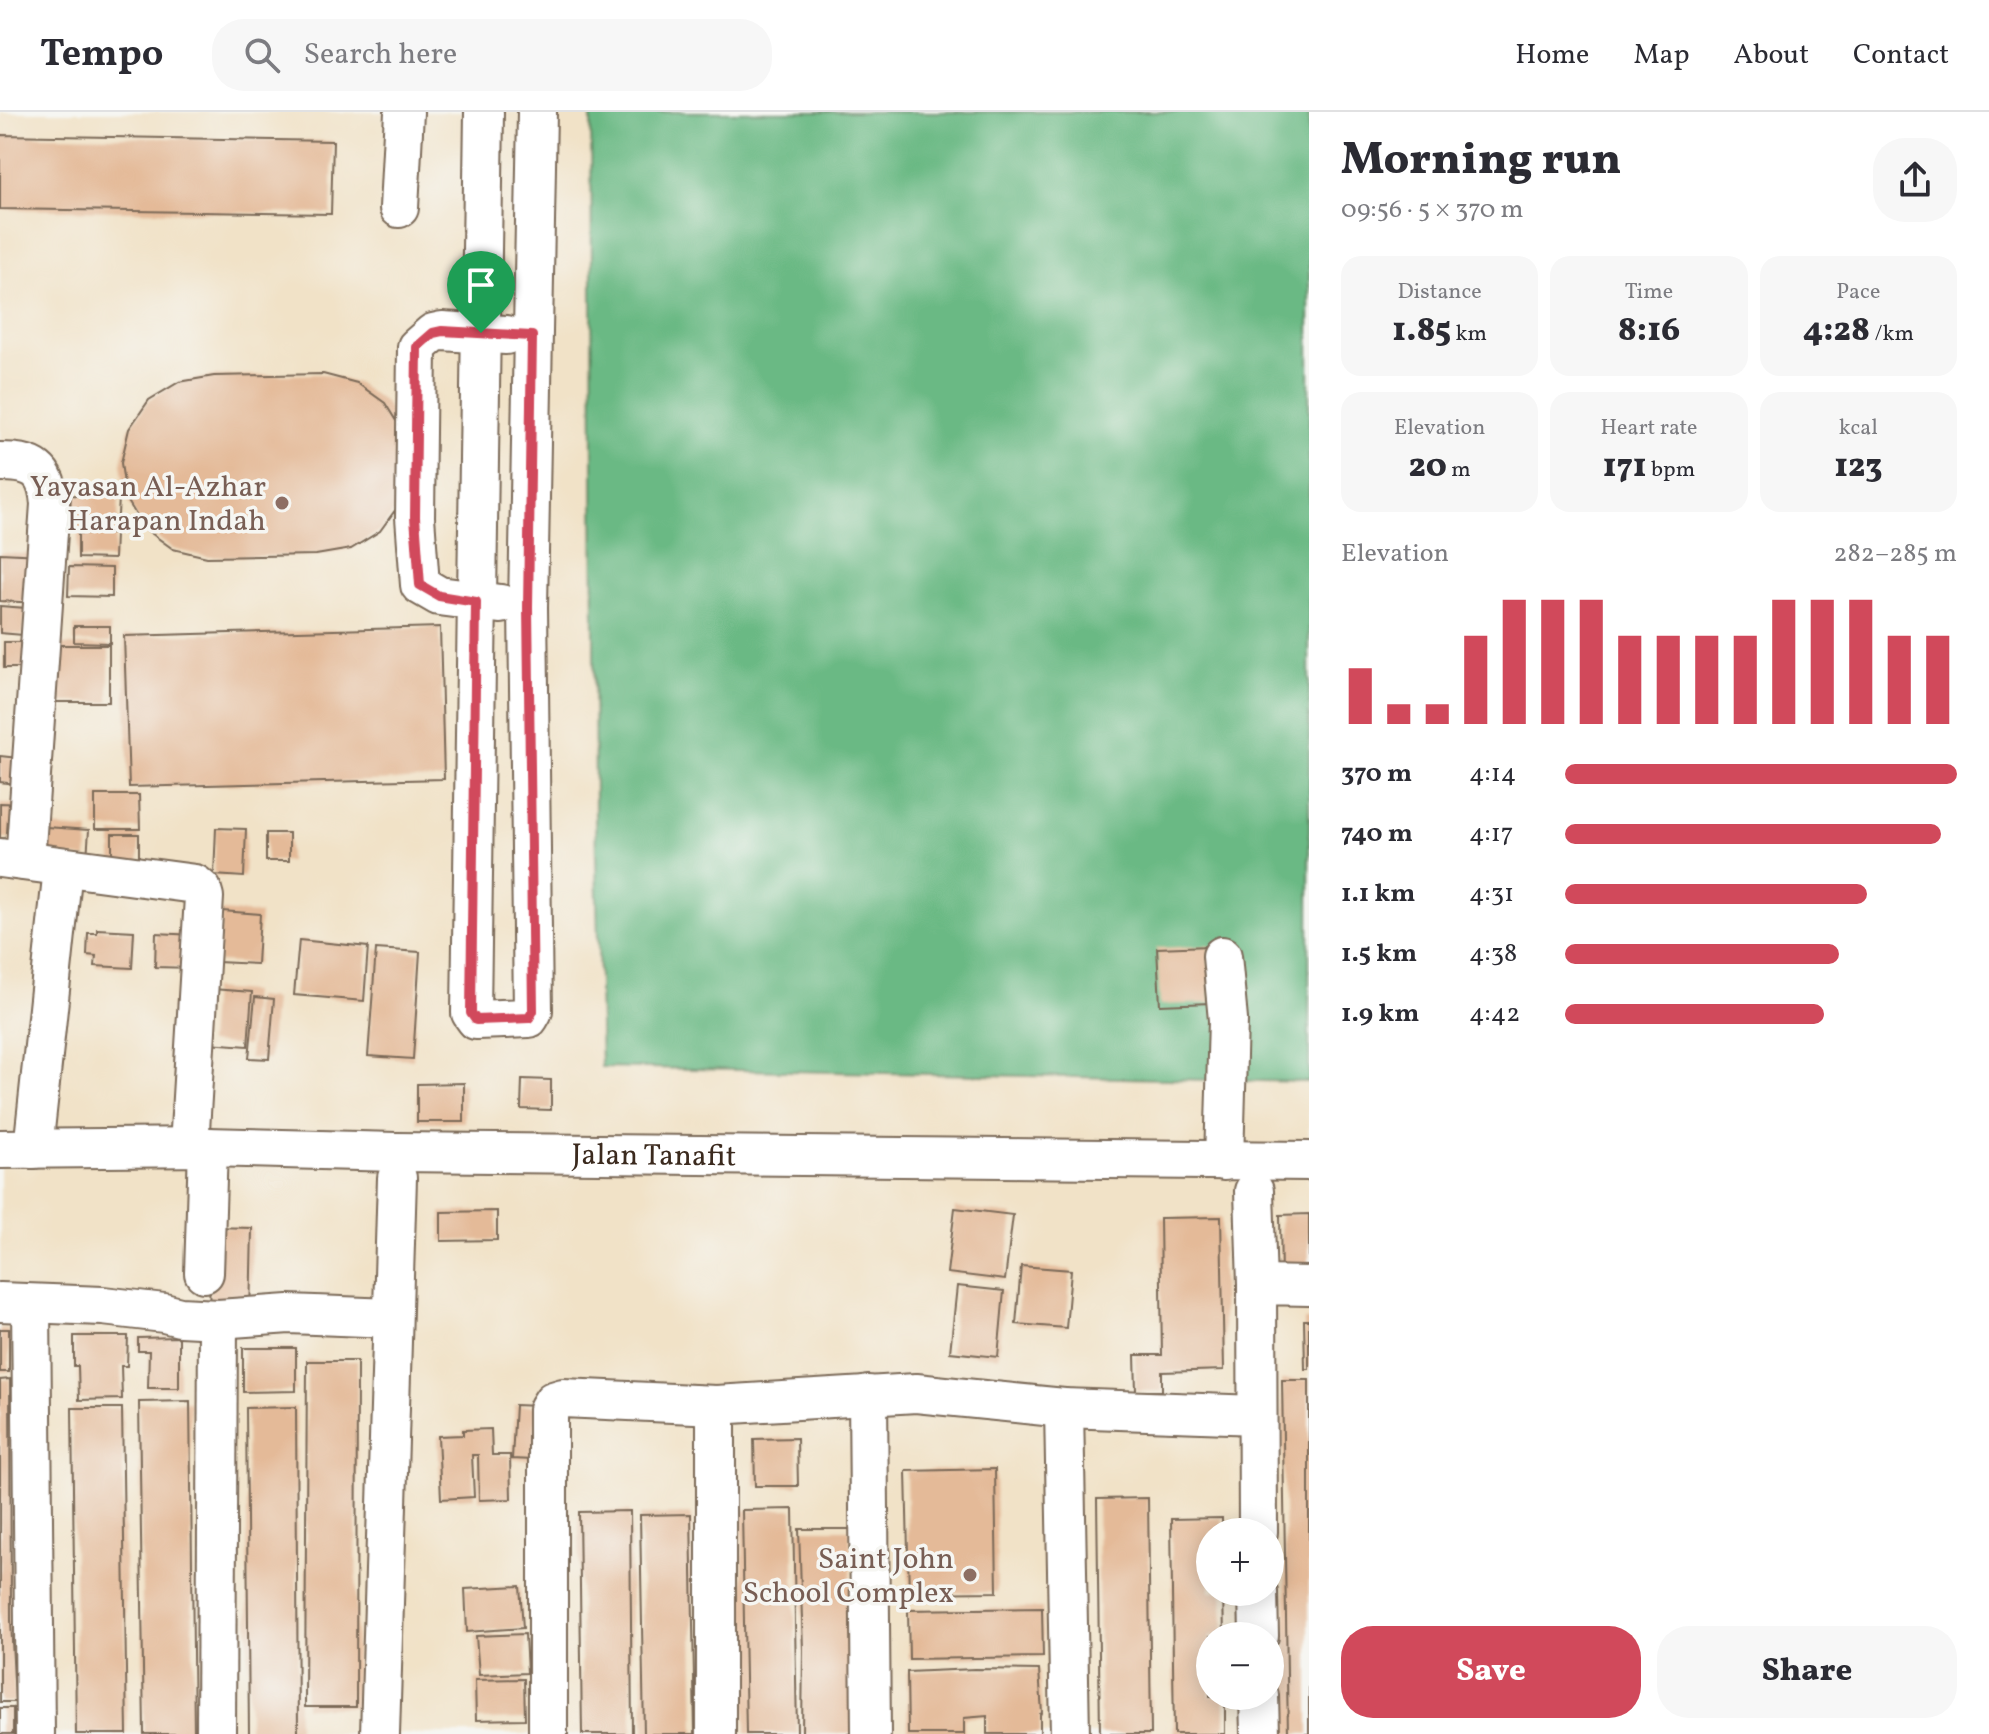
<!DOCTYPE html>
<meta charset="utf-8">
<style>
:root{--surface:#fff;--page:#f7f7f7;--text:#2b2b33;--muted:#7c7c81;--line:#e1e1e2;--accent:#d1495b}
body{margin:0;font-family:Vollkorn,serif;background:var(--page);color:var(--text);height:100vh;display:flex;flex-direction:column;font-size:30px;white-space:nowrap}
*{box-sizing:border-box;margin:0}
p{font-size:26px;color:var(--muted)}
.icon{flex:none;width:44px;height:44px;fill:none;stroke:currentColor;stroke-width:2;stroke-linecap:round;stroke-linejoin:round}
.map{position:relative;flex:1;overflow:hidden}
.panel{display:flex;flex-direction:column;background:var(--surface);width:680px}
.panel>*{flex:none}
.controls{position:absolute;left:1196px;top:1406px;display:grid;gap:16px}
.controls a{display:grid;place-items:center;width:88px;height:88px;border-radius:50%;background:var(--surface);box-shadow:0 4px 20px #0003;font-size:40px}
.pin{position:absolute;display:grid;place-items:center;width:68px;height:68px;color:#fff;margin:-82px -34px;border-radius:50% 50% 50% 0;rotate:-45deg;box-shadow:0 0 8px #0007}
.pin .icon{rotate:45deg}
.round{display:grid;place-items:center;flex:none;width:84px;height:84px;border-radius:32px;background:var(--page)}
.summary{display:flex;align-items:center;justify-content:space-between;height:136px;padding:0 32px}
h1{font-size:44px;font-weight:800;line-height:60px}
.stats{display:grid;grid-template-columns:repeat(3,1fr);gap:12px;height:136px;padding:8px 32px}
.stats div{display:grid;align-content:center;border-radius:20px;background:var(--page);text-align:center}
.stats b{font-size:34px;font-weight:800}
.stats small{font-size:22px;font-weight:400}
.stats p{font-size:22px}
.chart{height:224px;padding:16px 32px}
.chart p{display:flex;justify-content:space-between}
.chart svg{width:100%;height:144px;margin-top:8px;stroke:var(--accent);stroke-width:6}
.primary-button{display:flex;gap:16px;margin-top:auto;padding:16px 32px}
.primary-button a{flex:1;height:92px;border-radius:32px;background:var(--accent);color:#fff;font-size:32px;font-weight:800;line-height:92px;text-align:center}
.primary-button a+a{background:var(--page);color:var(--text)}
ul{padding:0 32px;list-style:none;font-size:26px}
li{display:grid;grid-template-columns:128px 96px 1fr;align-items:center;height:60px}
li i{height:20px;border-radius:10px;background:var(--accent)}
header{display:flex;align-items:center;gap:48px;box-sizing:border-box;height:112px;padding:0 40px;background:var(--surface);border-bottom:2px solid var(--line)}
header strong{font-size:38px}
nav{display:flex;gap:44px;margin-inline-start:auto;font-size:28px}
.search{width:560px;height:72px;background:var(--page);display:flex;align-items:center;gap:20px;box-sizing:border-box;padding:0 28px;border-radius:32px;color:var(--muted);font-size:30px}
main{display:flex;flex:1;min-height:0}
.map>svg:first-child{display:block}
</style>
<header>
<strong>Tempo</strong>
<div class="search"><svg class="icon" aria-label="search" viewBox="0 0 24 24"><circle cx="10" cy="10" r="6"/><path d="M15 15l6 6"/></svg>Search here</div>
<nav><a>Home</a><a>Map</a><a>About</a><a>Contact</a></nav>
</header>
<main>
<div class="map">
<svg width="1309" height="1622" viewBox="0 0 1309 1622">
<rect width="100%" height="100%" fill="#f6f6f2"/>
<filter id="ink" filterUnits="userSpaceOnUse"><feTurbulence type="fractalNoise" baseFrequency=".0125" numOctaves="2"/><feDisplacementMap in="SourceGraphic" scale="16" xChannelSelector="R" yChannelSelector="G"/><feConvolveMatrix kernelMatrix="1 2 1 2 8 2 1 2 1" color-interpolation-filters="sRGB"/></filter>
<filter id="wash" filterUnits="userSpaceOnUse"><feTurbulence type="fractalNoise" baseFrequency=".006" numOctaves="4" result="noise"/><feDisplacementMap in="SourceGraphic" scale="32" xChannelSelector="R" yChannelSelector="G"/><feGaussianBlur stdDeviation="1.8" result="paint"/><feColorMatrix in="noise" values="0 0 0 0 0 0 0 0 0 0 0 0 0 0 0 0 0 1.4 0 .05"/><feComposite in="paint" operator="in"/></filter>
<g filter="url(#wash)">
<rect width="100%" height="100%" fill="#f1e2c7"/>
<path fill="#6ab984" stroke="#527251" stroke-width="2" d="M591,0H1309V970L601,955L595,703Z"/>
<g id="blocks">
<path fill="#e4ba98" d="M0,23L333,29L331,102L0,97Z
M323,262L357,271L385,291L404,322L401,390L380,419L351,437L316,443L207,445L173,437L144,416L126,386L121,351L129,317L149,288L179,270L214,264Z
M71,383L119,386L117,419L69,416Z
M78,421L115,422L114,447L78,446Z
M0,441L42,443L39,491L0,489Z
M69,455L112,456V485L68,484Z
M0,494L26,496L23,523L0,521Z
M74,514H110V531L74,530Z
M440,515L444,667L129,675L124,524Z
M4,530H31L30,556H4Z
M56,533H109V590H55Z
M0,644L27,647L24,673L0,670Z
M95,683H139L140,717H95Z
M0,691L25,692L24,727L0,726Z
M46,715L89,718L87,746L45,743Z
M216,716L246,717L244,765L214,763Z
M266,721H289V749H266Z
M112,722H139V760H112Z
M222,799L260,802L257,852L218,850Z
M97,817L134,819L132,856L95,854L96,844L87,843L88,821H97Z
M156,821L194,823L193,856L155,855Z
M299,828L368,835L364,889L294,883Z
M1209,834L1211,891L1160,893L1157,836Z
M376,837L420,840L413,947L368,944Z
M212,877L252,880L248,934L208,931Z
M255,885L274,887L269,947L249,946Z
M522,967L551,968V998L521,997Z
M464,971V1010H417V972Z
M955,1096L1013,1103L1005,1168L947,1161Z
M497,1099V1128L441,1129V1100Z
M1309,1102V1165L1281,1166L1280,1103Z
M1221,1105L1224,1258L1162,1260V1279H1136L1135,1243H1162L1160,1106Z
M211,1115L252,1116L250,1204L209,1203Z
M1021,1154L1071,1158L1066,1216L1016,1212Z
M957,1174L1004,1179L998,1245L950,1240Z
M1304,1208H1309V1257H1305Z
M0,1217H9V1260H0Z
M74,1224H128L127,1254H121L122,1287L79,1288L78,1254H74Z
M179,1225V1276H148L149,1239H138V1226Z
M243,1236H296V1279L243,1280Z
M307,1249H357L356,1595H305Z
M10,1267L11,1508L15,1590H0V1268Z
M1282,1268H1309V1622H1288Z
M190,1289L194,1622H144L139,1290Z
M515,1293L537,1294L533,1348L512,1347Z
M296,1295L298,1622H249L246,1296Z
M72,1296H122L127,1622H76Z
M491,1317L492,1343H510L511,1387L479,1388L478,1343H472L474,1385L441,1387L438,1324L463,1323V1318Z
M797,1326L798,1374H755L754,1327Z
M995,1357L997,1480L909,1481L906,1359Z
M1148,1386L1151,1622H1100L1097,1387Z
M793,1397L797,1622H746L742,1398Z
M630,1399L632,1622H582L579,1400Z
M691,1402L695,1622H644L640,1403Z
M1222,1406V1420H1210V1480H1223L1224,1524H1210V1584H1225V1622H1174L1171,1407Z
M799,1417H850L853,1622H802L803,1538Z
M520,1474L523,1516L467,1520L465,1477Z
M1042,1496L1043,1545L909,1547L908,1498Z
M525,1522L527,1561L479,1563L476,1524Z
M975,1557L1039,1558L1042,1601L1040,1602V1622H987V1604L964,1606V1622H908L907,1560Z
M524,1567L525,1607L476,1608L475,1568Z
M0,1596H13V1622H0Z"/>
</g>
</g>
<g filter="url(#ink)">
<use href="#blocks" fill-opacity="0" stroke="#7b6a59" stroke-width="2"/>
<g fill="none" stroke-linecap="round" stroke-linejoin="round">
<g stroke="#7b6a59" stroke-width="42">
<g id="minor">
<path d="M484,0L471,901L476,908L529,906L533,899L528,495L537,0"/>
<path d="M399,96L404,0"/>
<path d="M0,350C34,350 47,357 50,392L25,749"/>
<path d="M501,492L439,484L420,473L415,405L417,235L433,221L442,219L506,223"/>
<path d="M0,746L195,772L202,778L204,785L189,1035"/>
<path d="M1222,844L1228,908L1224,1049"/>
<path id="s1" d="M0,1037L208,1035L396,1040L1309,1049"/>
<path d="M33,1037L63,756"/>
<path d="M1254,1079L1257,1173"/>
<path d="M204,1161L208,1035"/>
<path d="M0,1190L103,1194L164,1201L180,1205L218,1207L289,1202L392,1206"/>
<path d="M31,1192L35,1622"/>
<path d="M868,1283L871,1622"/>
<path d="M716,1293V1622"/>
<path d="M1064,1296L1070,1622"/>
<path d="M1258,1420L1257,1173L1309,1174"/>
<path d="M1258,1480L1259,1524"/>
<path d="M1259,1584L1260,1622"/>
<path d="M216,1622L218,1207"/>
<path d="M380,1622L397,1066"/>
<path d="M548,1622V1297L553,1289L563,1286L716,1293L916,1281L1064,1296L1257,1303"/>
</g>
</g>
<use href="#minor" stroke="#fff" stroke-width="38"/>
</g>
</g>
<g fill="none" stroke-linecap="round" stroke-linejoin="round" filter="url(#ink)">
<g stroke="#fff" stroke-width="16">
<path id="route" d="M442,219L532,224L528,495L533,899L529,906L476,908L471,901L476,490L439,484L420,473L415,405L417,235L433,221Z"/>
</g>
<use href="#route" stroke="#d1495b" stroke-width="10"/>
</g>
<g fill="#8d6e63" stroke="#f6f6f2" stroke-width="3">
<circle cx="282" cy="391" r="8"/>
<circle cx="970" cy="1463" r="8"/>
</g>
<g text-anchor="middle" stroke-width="7" stroke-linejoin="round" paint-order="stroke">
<g font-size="30" fill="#785e54" stroke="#f6f6f2" text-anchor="end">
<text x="266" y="384">Yayasan Al-Azhar<tspan x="266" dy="34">Harapan Indah</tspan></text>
<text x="954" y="1456">Saint John<tspan x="954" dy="34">School Complex</tspan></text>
</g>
<g font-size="30" fill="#3b2a1e" stroke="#f6f6f2">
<text dy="10" stroke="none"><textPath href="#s1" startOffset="654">Jalan Tanafit</textPath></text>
</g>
</g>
</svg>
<div class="controls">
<a>+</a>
<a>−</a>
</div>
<div class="pin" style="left:481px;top:221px;background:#1e9e55"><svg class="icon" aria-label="arrive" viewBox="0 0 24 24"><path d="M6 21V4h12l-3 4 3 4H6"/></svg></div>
</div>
<section class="panel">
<div class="summary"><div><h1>Morning run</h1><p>09:56 · 5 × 370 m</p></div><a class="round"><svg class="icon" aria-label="share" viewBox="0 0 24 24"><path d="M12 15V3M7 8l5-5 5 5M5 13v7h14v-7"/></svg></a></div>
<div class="stats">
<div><p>Distance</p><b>1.85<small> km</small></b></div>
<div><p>Time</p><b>8:16</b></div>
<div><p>Pace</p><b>4:28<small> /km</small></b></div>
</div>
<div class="stats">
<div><p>Elevation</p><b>20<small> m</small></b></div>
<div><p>Heart rate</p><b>171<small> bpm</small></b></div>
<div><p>kcal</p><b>123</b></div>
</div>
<div class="chart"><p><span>Elevation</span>282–285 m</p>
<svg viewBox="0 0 160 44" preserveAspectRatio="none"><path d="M5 44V27M15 44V38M25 44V38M35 44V17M45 44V6M55 44V6M65 44V6M75 44V17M85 44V17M95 44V17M105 44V17M115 44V6M125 44V6M135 44V6M145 44V17M155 44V17"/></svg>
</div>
<ul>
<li><b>370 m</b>4:14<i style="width:100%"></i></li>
<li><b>740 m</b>4:17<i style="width:96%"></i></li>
<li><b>1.1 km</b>4:31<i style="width:77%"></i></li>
<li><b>1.5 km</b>4:38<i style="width:70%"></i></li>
<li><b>1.9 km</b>4:42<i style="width:66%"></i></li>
</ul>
<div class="primary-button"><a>Save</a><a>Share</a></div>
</section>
</main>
